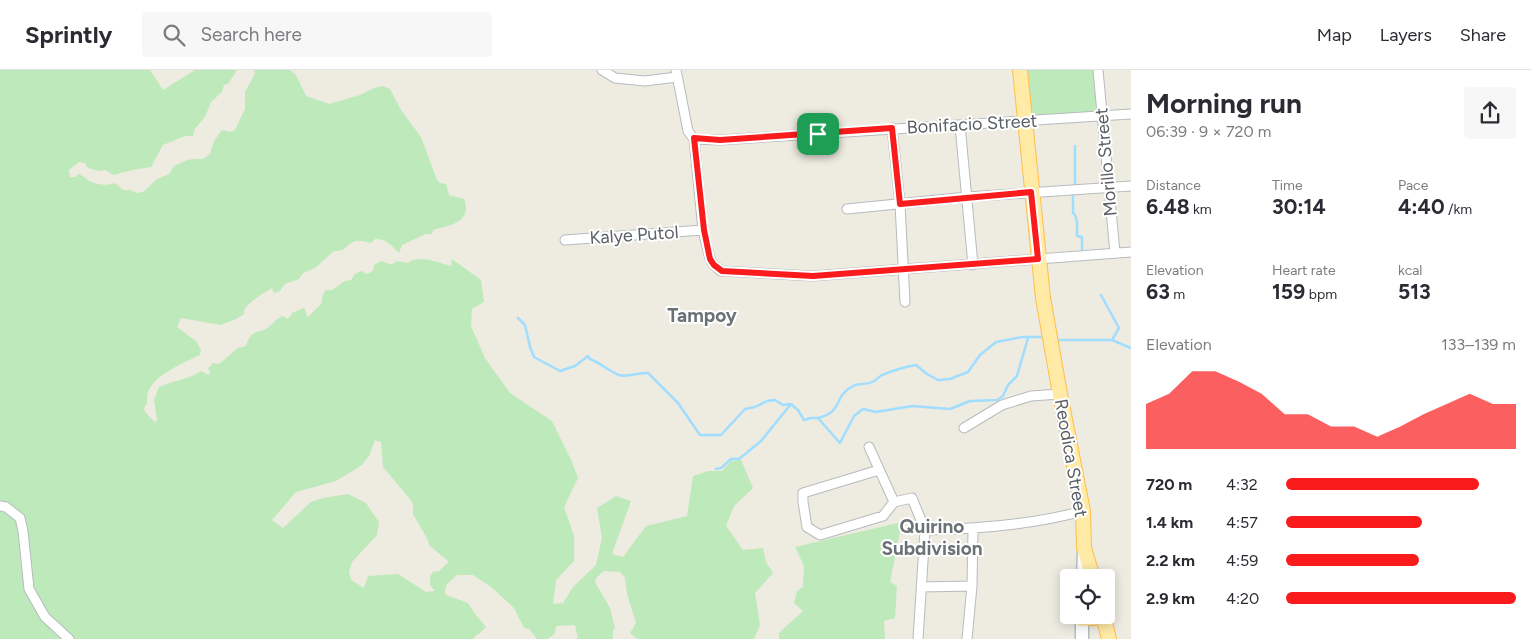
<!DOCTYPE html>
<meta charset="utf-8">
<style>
:root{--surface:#fff;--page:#f7f7f7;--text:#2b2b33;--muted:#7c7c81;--line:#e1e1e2;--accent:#fa1c1c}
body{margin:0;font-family:Figtree,sans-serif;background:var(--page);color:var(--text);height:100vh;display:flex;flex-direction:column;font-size:19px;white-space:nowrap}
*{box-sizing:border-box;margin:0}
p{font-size:16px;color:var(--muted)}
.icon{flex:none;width:28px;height:28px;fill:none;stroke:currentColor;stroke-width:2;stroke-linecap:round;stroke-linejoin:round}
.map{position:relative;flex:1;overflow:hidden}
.drawer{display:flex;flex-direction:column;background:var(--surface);width:400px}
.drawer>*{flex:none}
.buttons{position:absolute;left:1060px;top:499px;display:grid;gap:10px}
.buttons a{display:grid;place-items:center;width:55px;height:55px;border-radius:5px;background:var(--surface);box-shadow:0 2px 12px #0003;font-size:25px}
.pin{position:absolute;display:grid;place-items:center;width:42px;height:42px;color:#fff;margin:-21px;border-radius:10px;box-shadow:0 2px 8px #0006}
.round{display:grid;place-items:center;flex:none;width:52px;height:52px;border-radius:5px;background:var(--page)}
.head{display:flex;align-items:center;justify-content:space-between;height:85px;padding:0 15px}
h1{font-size:28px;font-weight:700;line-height:38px}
.metrics{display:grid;grid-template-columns:repeat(3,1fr);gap:8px;height:85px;padding:5px 15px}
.metrics div{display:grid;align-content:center}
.metrics b{font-size:21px;font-weight:700}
.metrics small{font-size:14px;font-weight:400}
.metrics p{font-size:14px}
.chart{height:140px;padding:10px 15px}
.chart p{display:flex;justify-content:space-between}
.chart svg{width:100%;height:90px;margin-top:5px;fill:var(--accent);opacity:.7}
ul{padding:0 15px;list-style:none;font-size:16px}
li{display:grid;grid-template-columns:80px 60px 1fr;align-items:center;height:38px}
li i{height:12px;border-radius:6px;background:var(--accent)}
header{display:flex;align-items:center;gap:30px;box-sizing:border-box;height:70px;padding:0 25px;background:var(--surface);border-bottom:1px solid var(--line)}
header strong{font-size:24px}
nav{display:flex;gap:28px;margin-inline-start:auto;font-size:18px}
.search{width:350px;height:45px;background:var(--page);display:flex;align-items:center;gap:12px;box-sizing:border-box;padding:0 18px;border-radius:5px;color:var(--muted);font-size:19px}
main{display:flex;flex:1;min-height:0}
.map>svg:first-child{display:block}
</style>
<header>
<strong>Sprintly</strong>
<div class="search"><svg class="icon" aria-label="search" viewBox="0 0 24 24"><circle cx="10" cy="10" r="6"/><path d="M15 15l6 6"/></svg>Search here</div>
<nav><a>Map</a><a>Layers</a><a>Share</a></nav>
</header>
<main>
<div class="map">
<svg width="1131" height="569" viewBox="0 0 1131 569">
<rect width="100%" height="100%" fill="#eeebe1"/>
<path fill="#bee9bb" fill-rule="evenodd" d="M0,0H150L163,20L195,0H237L228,14L224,15L222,22L211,32L205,47L194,60L193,66H185L163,75L151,97C138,99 126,101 114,105L105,100L99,101L88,98L85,93L79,92L69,100L70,107H76L78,104C84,106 85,108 89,111C97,115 108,116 115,113L123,120H131L136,123L143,122L157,109L169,104L174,96L187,90L194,89H203L210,84L214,71L222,60L230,62L235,60L245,39V22L255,4L254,0H290L296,5L306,26L329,34L360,25L374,18L383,16L390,19L401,40L421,67L437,110L440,113L446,114L449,125L464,129C473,153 449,155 433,160L432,164H426L402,175L399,183C391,176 388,169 375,169L371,173C366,172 358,169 353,172C345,176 347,181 334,181L315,198L303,203L299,209L285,214L280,221L274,223L272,218C261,225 251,230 244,240V244L236,249L221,255L181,248L177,257L197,272L201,280L200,285C185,292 156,304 149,320C145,328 150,331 144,338L145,342L155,352L157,350L154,330L159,317C174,310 186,311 201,301L209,305L210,302L208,299L213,293L219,294L238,278L246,276C252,256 261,265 270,256C275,251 276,249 283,246L288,249L292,243L304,238L308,247L321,234L323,224L326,220H332L345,211L351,210L355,204L361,201L367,204L373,201L374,195L381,191C388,193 391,197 397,191L408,193C419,184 439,193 451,196L452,189L481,210L484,232L472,239L471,256L485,288L510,323L552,351L572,392L578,408L564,437L574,466V491L556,510L553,534L563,533L573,517L596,495L602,468L597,438L616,426L631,431L612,484L623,487L646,456L687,446L693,406L708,401H722L731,391L741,390L753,418L734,436L726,456L743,480L763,478L766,492L773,503L755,523L760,555L754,569H637L630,563L636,553L627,524L625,508L620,502L604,501L597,507L595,512L610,538L615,558L613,560V569H578L575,555L558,556L556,557L555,563L548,569H537L529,559L524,558L514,538L491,517L473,505H457L447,514L445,520L446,525L468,533L475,544L486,557L479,564L476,565L473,569H0ZM375,370L381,372L383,397L409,428L413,434V444L428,470L429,475L449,492L439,501L433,502L430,506V515L435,521L426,522L398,504L368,506L364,518L351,510L349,501L352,492L377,465L379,452L366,433L348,424L323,428L311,432L283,458L272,450L296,422L336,411L362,395L369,386Z
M1023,0H1095L1100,43L1029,46Z
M902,452L890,512L897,516L895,548L884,551L885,569H779V563L803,541L794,533L797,521L803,517L804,496L795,477Z"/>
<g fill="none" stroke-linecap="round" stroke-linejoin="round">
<path stroke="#a1ddff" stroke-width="2.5" d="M1075,76V114
M1073,125V143L1075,145L1077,152V166L1082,167V181
M1101,225L1119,258L1112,270
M518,248L525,255L530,277L534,287L560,301L575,296L588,286L590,289C600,293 609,301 619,305C628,308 639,302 648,303L678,333L700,365H721L745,339L755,337L767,331L775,330L783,335L791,334
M1059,270H1112L1131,278
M818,348C845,341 832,327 853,316C859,313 866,315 872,312C876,311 878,307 882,305C892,301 904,297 916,295L927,304L938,310L950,309L968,302L980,285L996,272L1022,267H1045
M716,399L721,398L731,389H739L761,371L791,334L798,340L804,350L811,348H818L840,373L854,346L863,339L876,342L912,336L950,339L970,331L997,330L1003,326L1008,315L1017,306L1028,268"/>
<g stroke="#b7bbbf" stroke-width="11">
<path id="street" d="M602,0L615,8L645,11L677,7
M676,0L688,61L694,69L703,160L710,189L714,195L721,201L813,206L1131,182
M1098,0L1115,183
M960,55L973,195
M892,58L900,134L905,232
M694,69L720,70L1131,44
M847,139L967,127L1131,116
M565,170L703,160
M964,358L1002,335L1031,326L1060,324
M869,377L894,432L883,446L820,465L807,457L803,432V423L879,400
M894,432L912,428L925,460L918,569
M0,436L6,437L20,448L23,461L29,519L45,547L69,569
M925,460C978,459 1032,455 1083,441
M921,517L972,516
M967,569L972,516L973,459"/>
</g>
<g stroke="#b7bcc2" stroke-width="15">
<path id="secondary" d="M1083,508L1084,483
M1082,545V569"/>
</g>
<g stroke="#ffbe4a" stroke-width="16">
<path id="primary" d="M1020,0L1043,228L1060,324L1083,441L1084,478L1093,508
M1103,545L1109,569
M1082,549L1104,547"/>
</g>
<use href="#street" stroke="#fff" stroke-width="9"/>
<use href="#secondary" stroke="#fff" stroke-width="12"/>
<use href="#primary" stroke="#ffeaa6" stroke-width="14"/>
</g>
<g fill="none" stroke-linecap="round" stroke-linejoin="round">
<g stroke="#fff" stroke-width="10">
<path id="route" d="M892,58L900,134L1031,122L1038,189L813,206L722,201L714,195L710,189L704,160L694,68L720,70Z"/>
</g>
<use href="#route" stroke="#fa1c1c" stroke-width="6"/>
</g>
<g text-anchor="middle" stroke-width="4" stroke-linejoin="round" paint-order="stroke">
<g font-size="18" fill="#5a5f64" stroke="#fff">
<text transform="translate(972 54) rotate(-3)" y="6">Bonifacio Street</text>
<text transform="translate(1106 92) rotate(-95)" y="6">Morillo Street</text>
<text transform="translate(634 165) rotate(-4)" y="6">Kalye Putol</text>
<text transform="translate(1071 388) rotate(80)" y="6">Reodica Street</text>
</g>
<g font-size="19" font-weight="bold" fill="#6b7176" stroke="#fff">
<text x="702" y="252">Tampoy</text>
<text x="932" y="463">Quirino<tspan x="932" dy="22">Subdivision</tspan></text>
</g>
</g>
</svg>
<div class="buttons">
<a><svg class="icon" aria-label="locate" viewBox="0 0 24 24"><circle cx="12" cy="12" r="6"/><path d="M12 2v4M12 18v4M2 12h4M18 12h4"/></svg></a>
</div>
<div class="pin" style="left:818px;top:64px;background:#1e9e55"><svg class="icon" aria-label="arrive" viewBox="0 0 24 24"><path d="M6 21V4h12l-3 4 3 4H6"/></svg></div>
</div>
<section class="drawer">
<div class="head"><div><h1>Morning run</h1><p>06:39 · 9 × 720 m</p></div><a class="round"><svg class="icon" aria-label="share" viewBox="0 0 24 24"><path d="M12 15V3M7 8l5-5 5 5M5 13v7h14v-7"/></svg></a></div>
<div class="metrics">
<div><p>Distance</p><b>6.48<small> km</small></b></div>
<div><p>Time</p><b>30:14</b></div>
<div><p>Pace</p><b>4:40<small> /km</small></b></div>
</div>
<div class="metrics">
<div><p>Elevation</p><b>63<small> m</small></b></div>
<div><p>Heart rate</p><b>159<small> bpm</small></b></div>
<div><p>kcal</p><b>513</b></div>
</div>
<div class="chart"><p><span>Elevation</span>133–139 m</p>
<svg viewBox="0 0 160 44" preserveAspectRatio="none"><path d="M0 44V22L10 17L20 6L30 6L40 11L50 17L60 27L70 27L80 33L90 33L100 38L110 33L120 27L130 22L140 17L150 22L160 22V44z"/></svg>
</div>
<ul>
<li><b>720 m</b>4:32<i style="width:84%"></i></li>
<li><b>1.4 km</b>4:57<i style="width:59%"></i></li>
<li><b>2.2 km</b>4:59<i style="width:58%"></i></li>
<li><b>2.9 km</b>4:20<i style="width:100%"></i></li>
</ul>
</section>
</main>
